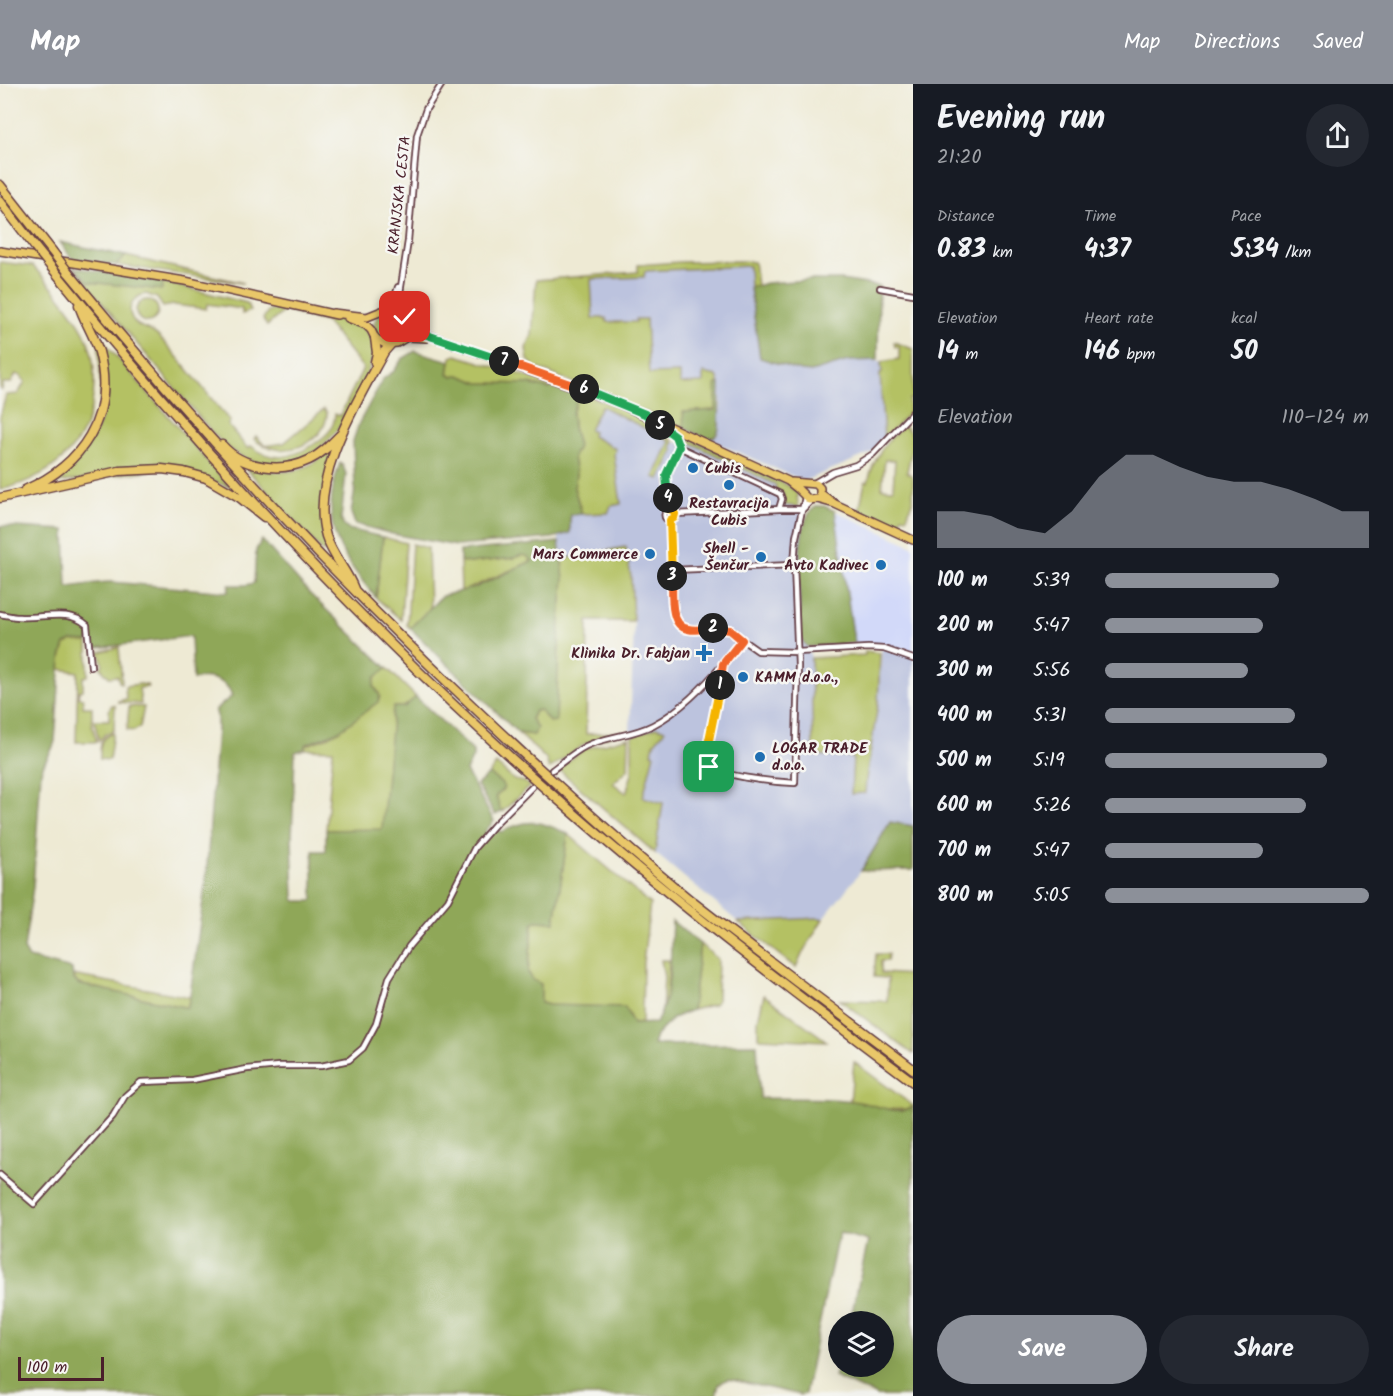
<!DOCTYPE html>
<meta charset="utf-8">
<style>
:root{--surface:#171b24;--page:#242831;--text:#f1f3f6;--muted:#9ea1a6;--accent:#8c9099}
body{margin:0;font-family:Kalam,sans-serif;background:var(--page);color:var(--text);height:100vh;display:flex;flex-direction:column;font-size:22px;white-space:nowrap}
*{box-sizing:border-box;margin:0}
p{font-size:20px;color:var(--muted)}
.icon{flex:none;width:33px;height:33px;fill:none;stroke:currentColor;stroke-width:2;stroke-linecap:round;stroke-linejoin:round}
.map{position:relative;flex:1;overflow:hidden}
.details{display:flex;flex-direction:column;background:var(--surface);width:480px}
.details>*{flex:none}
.buttons{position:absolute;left:828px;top:1227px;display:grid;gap:12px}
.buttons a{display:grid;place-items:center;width:66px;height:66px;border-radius:50%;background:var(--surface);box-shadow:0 6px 24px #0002;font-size:30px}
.scale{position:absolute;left:18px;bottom:15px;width:86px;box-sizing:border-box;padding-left:6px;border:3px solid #4a1f2b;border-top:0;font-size:16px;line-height:21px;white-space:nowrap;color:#4a1f2b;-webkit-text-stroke:4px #f6f6f2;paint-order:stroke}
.pin{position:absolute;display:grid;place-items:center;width:51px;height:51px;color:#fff;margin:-26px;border-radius:12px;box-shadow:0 3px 9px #0006}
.km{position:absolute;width:30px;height:30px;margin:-15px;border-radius:50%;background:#222;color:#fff;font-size:16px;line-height:30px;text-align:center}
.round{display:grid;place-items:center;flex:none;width:63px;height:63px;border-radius:32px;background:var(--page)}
.summary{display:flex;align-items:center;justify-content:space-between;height:102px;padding:0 24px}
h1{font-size:33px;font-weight:600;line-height:45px}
.figures{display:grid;grid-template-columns:repeat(3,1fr);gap:9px;height:102px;padding:6px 24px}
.figures div{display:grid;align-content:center}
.figures b{font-size:26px;font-weight:600}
.figures small{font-size:16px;font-weight:400}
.figures p{font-size:16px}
.chart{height:168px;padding:12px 24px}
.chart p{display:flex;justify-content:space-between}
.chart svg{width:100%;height:108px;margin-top:6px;fill:var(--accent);opacity:.7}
.button{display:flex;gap:12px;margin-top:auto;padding:12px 24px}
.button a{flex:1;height:69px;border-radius:36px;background:var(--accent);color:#fff;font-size:24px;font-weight:600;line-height:69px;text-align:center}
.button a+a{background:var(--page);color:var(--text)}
ul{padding:0 24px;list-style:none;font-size:20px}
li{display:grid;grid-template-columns:96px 72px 1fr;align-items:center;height:45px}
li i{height:15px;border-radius:8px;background:var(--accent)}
header{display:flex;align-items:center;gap:36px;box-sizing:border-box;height:84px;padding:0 30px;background:var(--accent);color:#fff}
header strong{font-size:28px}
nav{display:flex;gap:33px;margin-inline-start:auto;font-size:21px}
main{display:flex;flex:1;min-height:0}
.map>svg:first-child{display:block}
</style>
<header>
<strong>Map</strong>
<nav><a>Map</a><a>Directions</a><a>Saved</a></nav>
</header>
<main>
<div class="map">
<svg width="913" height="1312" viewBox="0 0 913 1312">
<rect width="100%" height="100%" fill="#f6f6f2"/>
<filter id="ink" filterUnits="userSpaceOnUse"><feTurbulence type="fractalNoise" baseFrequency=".0167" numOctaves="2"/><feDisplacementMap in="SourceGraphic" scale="12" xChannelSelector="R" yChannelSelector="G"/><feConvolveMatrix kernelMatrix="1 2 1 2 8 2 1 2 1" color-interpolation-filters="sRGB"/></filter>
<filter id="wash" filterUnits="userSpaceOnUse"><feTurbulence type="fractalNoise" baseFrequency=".008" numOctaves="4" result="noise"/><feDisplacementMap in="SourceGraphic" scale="24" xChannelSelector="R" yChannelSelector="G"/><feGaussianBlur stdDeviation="1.35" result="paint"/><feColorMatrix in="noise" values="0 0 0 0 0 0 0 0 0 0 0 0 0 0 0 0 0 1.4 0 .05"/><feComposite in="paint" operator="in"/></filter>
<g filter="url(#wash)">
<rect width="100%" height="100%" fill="#eeead4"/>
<path fill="#d2d9f9" d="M835,427L913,462V571L879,562L853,559Z"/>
<path fill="#bcc3de" d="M749,182L750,204L762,274L801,287L811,288L848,277L867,275L881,278L882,289L880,290L884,355L871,369L804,397L708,355L718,351L721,320L720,300L704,289V299L680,300L679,289L649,290L646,235L636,237L607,238L593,234L591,195L644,193L645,187Z
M601,322L670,357L665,370L660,395L674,357L686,362L689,357L777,401L783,410L784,421L798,423L803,427L800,487L801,555L807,563L811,574L813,670L853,673L852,710L865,709L866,695L878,620L882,562L913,571V742L890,739L861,787L823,835L738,838L655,769L663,720L643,713L657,643L632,652L630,647L634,539L631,493L562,475L558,452L570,449V431L609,424L621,419L614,369L591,352L589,346Z"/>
<path fill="#b4c163" stroke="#7f7047" stroke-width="1.5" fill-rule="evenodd" d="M126,172L243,199L116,181Z
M743,177L754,178L757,202L750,204L749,182L645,187L644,193L591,195L593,234H606L607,238H636V235H646L649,290L680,289V300L703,299V289L717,292L720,300L716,301L717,326L684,328V344L535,283L528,276L526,264L532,251L536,196L638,188V181L680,178Z
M0,178L33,182C51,202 71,224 84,248C92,264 95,284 94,302C91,361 55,392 0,406V333L6,311L18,310L25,298L21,292L16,290L11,299H3L2,306H0Z
M72,183L89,198L162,205L163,198L247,219L250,227L242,230V225L207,220L206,225L174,221L163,223L157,214L146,210C135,212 126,223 132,234C136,244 150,244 158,252C184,278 206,309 230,337L228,341L248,365L251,362C272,379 293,374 314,360C326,352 334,346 335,330L340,332L363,284L326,238L284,227L267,242L263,235L268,227C279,222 353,235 363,244C368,247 371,255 374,260C375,276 365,293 359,308C336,362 289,405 231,366C224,361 217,353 211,347Z
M136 227a11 11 0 1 1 22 0a11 11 0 1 1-22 0Z
M374 243a15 15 0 1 1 30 0a15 15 0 1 1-30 0Z
M103,257L230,403L170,384L48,400L67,386L81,371L95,349L101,335L99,260Z
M894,258L913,265V315H909V327H911L884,355L880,290L882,289L881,278L899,275V263H895Z
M456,271L552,300L551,305L529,300L479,299L459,291L453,293L448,290L451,273Z
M580,308L632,329L674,357L672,363L674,366L660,395L654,393L670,357L601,322L589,346L593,348L592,352L616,365L614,370L621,420L611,422L608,429L582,430L574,404L576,390L573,373L578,362L573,343L572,328Z
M324,325L327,329C326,362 278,377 254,355L256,352L265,362L284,359Z
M904,342L913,351V360L907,388L913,393V415L907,433L902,432L899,442L893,443L859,427L865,398H868C873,376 886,356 904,342ZM885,376H895L893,405L882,404Z
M673,346L789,402L797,409L798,423L784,421L783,410L775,405L776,401L689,358L686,362L682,361L680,354Z
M332,363L323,455L327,465L323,468L243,381C278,392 306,392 332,363Z
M383,453L406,459L401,536L376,514Z
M412,460L428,464L430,525L410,544L407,541Z
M626,463L631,493L633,537H588L586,650L617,648V650L585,660L549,685L546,675L518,649L534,651L531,636L535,627L540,626C551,576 567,526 562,475Z
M521,471H526L532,477L461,508L460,477L469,479L514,474Z
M72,557L88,558V592L83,593V606L79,607L78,613L83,614V623H92V641L97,658H76L78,588L60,585L61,574L65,560Z
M119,563V564L122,599L119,598L118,592L109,593L100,583L103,581L99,568Z
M865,567L880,569L878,620L866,695L865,709L851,710L853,673L813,671L811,574L865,571Z
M387,584L416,613L404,623H393L384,742L380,746H326L333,666L305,665V662L328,653L379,609L374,602L375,594Z
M140,600L147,601L148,603L139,604L141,620L118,618V617L126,615L125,602Z
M112,621H115L114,646L105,650L99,657L94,636H109V625Z
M129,622L144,623L140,643L134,647L127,646Z
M657,643L665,646L654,659L652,669L654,670L643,713L663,719L655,769L558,685L584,665L629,653L628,685L613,699L626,709L632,690V652Z
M113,649L109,676L100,675C100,663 99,653 113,649Z
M496,680L514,696L525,698L530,702L503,727L500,725L496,712L502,700L489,690Z
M568,750L650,820L643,879L642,939L633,940L627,927L549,921L541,919L536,898L530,893L528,888L533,839L536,837L555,838Z
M819,834L823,835L803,868L796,884L738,838Z
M700,860L718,875L717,916L715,920L692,926Z
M876,870H888L887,877H881V889L913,891V970L840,916L887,917L888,894L874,893Z
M661,876H669L667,912L662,927L664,893Z
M72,891L190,913L187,923H184L78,900Z
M764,911L824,955L826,957L758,954V936Z
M854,978L912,1021L910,1025H885L850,1017Z"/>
<path fill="#8fa759" stroke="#6c6342" stroke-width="1.5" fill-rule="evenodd" d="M60,158L126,172L116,181L72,175Z
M74,183L163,198L162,206L89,198Z
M810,196H841L879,202L878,276L848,277L811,288L801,287L760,274L750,204L766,199Z
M415,267L450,277L448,290L453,293L459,291L479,299L529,300L550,305L552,300L580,308L572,329L573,343L578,362L573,373L576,390L574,404L582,430L570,431V449L552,454L457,462L392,450L355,440L351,429L355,405L353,357L359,339L383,295L394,287L402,275Z
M716,300H720L719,344C716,364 695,349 684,344L683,328L716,326Z
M340,379L343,382L346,390L341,435L344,442L348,445L383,453L376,514C338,468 318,439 340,379Z
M817,422H824L835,427L854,557L853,559L807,563L801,555C800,528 794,448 810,428C811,426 815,424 817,422Z
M0,442L65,446L67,503C82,502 95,498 111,498L228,508L229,501H246L254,499L256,466L262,456L310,510L387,584L375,594L374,602L380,612L378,618L339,647L305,661V665L295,668L292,755L294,815L296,817H311L313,815V767H326V746L382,745L393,623H404L416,613L473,667V673L466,687L494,737L485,747L487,751L494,743L501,748C528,733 542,737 568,750L555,838L536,837L533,839L528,888L533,896L541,900V919L549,921L625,923L633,940L656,939C673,909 670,871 672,837L700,860L692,926L673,934L656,952L653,961L757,960L760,1014C795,1015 831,1012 864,1019C878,1022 903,1032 913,1022V1312H877L834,1293L838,1279V1282H884V1238L850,1237L868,1157L840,1149L836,1160L805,1310L801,1311L728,1295L719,1300L716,1312H0ZM191,552L193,596C207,590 228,596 232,612L215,626L217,631V645L206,795L189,918L187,923H184L78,900L73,894L72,885L29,874L24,865L33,803L41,688C44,676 52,669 55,657L61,574L65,560L72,557L88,558L89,553L93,562L97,564Z
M559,458L564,495L560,535L556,637L549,638L540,626L535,627L531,635L537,644L534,651L518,649L410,544L442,512L476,503L532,477C527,469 521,471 514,474L469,479L460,477V467Z
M489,690L502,700L504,704L496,712L500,725L503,727L495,731L477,701Z
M890,738L913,742V786L861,787Z"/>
</g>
<g filter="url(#ink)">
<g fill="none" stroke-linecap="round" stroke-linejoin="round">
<g stroke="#633d44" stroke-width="8">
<path id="minor" d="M880,204L913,210
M387,224L394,216L398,203
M401,229L399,216L408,157L417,51L426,25L442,0
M662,342L675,352L679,363L665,396L669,425
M679,363L780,410L782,415L779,425
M814,399L833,388L856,381L873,370L913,328
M664.5 431a5.5 5.5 0 1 1 11 0a5.5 5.5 0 1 1-11 0Z
M675,430L779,425H803L811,417
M670,436L674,526L677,538L684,545L725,544L758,567L797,568L868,564L884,565L913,575
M672,486L794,481
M0,530C6,531 13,533 19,533C41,535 69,524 87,541L91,583
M742,556L723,580L705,678C716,693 775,698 795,699L798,582L794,481L796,453L805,413
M552,686C563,678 574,668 586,662C607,652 632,652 653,641C680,627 703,603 723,580
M0,1091L34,1120L113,1032L125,1012L141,998L192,996L247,985L279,982H321L349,976L363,964L376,940L389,894L409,862L448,816L475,763L496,739L532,703"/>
</g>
<g stroke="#633d44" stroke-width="10">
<path id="primary" d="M0,167L185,197L337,231
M333,229L367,233L387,225L397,226L411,243L417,247L611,316L788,397L798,405L809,416L817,415L835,420
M348,234L366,241L371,246L375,254L385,260L397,259L407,253L426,254
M792,398L816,400L820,404V409L835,420L913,456"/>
</g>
<g stroke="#633d44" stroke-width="11">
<path id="motorway" d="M0,101L52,167
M0,117L35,163
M52,184C213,383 390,572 585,739C690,830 801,914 913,998
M68,188C197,345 335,493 483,632C550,695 618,757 689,815C763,873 838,928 913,985
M375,278L377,269L375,254
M222,361C243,385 282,389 309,376C322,370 332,359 342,349
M25,406C82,381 116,332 99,268C94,251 84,237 79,221
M0,414L119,387L162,385L184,388L206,394L239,413L264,433
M354,505C347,486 332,472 326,452C309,394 357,318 384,268L391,260"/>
</g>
<use href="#minor" stroke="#fff" stroke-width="4.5"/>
<use href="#primary" stroke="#e9c769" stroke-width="7"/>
<use href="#motorway" stroke="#e9c769" stroke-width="8"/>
<g stroke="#633d44" stroke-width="11" stroke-linecap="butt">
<path id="motorway-bridge" d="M35,163L52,184
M52,167L68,188"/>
</g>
<use href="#motorway-bridge" stroke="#e9c769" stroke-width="8"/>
</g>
</g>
<g fill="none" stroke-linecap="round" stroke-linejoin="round" filter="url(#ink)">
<g stroke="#fff" stroke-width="12">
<path id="split-1" d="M709,683L705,678L706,671L720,601"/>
</g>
<g stroke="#fff" stroke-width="12">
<path id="split-2" d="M713,544L730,546L742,556L723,580L720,601"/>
</g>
<g stroke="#fff" stroke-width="12">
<path id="split-3" d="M672,492C673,507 668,542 688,545C696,547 705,545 713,544"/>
</g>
<g stroke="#fff" stroke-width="12">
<path id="split-4" d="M668,414L669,425L673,426L675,430L674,434L670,436L672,492"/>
</g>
<g stroke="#fff" stroke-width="12">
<path id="split-5" d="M660,341L675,352L679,363L666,391L668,414"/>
</g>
<g stroke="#fff" stroke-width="12">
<path id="split-6" d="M584,305L645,330L660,341"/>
</g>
<g stroke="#fff" stroke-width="12">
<path id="split-7" d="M504,277L584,305"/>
</g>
<g stroke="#fff" stroke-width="12">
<path id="split-8" d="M424,250L504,277"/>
</g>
<g stroke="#fff" stroke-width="12">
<path id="split-9" d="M405,233L411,243L424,250"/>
</g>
<use href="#split-1" stroke="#f5b400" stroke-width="8"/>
<use href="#split-2" stroke="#f0652b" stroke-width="8"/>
<use href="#split-3" stroke="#f0652b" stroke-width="8"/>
<use href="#split-4" stroke="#f5b400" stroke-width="8"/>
<use href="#split-5" stroke="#22a559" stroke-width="8"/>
<use href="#split-6" stroke="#22a559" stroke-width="8"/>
<use href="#split-7" stroke="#f0652b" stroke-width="8"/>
<use href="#split-8" stroke="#22a559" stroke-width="8"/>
<use href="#split-9" stroke="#f5b400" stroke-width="8"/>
</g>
<g fill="#1f6fb2" stroke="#f6f6f2" stroke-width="2">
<circle cx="693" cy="384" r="6"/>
<circle cx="729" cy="401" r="6"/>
<circle cx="650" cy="470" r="6"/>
<circle cx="761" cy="473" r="6"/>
<circle cx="881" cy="481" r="6"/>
<path d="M701 560h6v6h6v6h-6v6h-6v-6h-6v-6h6z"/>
<circle cx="743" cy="593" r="6"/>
<circle cx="760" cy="673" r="6"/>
</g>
<g text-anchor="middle" stroke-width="5" stroke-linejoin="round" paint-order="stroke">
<g font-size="15" fill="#4a1f2b" stroke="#f6f6f2">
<text transform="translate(399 111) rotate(-84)" y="5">KRANJSKA CESTA</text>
</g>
<g font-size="15" font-weight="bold" fill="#4a1f2b" stroke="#f6f6f2" text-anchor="end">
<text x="705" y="389" text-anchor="start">Cubis</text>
<text x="729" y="424" text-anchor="middle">Restavracija<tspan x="729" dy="17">Cubis</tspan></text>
<text x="749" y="469">Shell -<tspan x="749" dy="17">Šenčur</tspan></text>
<text x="638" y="475">Mars Commerce</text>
<text x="869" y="486">Avto Kadivec</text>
<text x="690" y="574">Klinika Dr. Fabjan</text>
<text x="755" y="598" text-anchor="start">KAMM d.o.o.,</text>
<text x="772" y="669" text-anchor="start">LOGAR TRADE<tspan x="772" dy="17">d.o.o.</tspan></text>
</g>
</g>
</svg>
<div class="buttons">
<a><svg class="icon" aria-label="layers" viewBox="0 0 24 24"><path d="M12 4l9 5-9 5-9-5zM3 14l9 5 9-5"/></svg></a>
</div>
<div class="scale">100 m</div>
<div class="pin" style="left:709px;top:683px;background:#1e9e55"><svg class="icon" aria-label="arrive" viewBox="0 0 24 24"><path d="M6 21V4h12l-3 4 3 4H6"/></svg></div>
<div class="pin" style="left:405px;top:233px;background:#d93025"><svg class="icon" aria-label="check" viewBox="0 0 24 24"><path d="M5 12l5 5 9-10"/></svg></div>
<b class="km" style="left:720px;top:601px">1</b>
<b class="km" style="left:713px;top:544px">2</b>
<b class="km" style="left:672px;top:492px">3</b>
<b class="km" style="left:668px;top:414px">4</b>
<b class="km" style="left:660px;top:341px">5</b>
<b class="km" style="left:584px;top:305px">6</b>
<b class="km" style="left:504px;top:277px">7</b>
</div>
<section class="details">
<div class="summary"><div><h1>Evening run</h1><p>21:20</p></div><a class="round"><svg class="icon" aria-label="share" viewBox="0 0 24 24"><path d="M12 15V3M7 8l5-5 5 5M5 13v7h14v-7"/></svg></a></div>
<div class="figures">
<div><p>Distance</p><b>0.83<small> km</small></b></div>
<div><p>Time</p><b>4:37</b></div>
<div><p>Pace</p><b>5:34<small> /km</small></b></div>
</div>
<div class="figures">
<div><p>Elevation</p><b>14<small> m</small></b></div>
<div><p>Heart rate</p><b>146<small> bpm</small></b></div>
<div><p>kcal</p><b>50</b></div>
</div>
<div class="chart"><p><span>Elevation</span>110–124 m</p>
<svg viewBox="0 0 160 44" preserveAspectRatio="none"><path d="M0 44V29L10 29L20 31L30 36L40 38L50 29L60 15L70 6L80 6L90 11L100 15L110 17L120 17L130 20L140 24L150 29L160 29V44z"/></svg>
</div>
<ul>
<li><b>100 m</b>5:39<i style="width:66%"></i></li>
<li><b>200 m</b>5:47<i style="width:60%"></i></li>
<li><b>300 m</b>5:56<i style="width:54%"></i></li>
<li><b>400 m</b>5:31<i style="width:72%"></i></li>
<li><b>500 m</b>5:19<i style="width:84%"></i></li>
<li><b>600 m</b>5:26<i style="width:76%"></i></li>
<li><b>700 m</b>5:47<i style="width:60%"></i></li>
<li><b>800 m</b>5:05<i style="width:100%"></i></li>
</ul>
<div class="button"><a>Save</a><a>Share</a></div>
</section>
</main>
